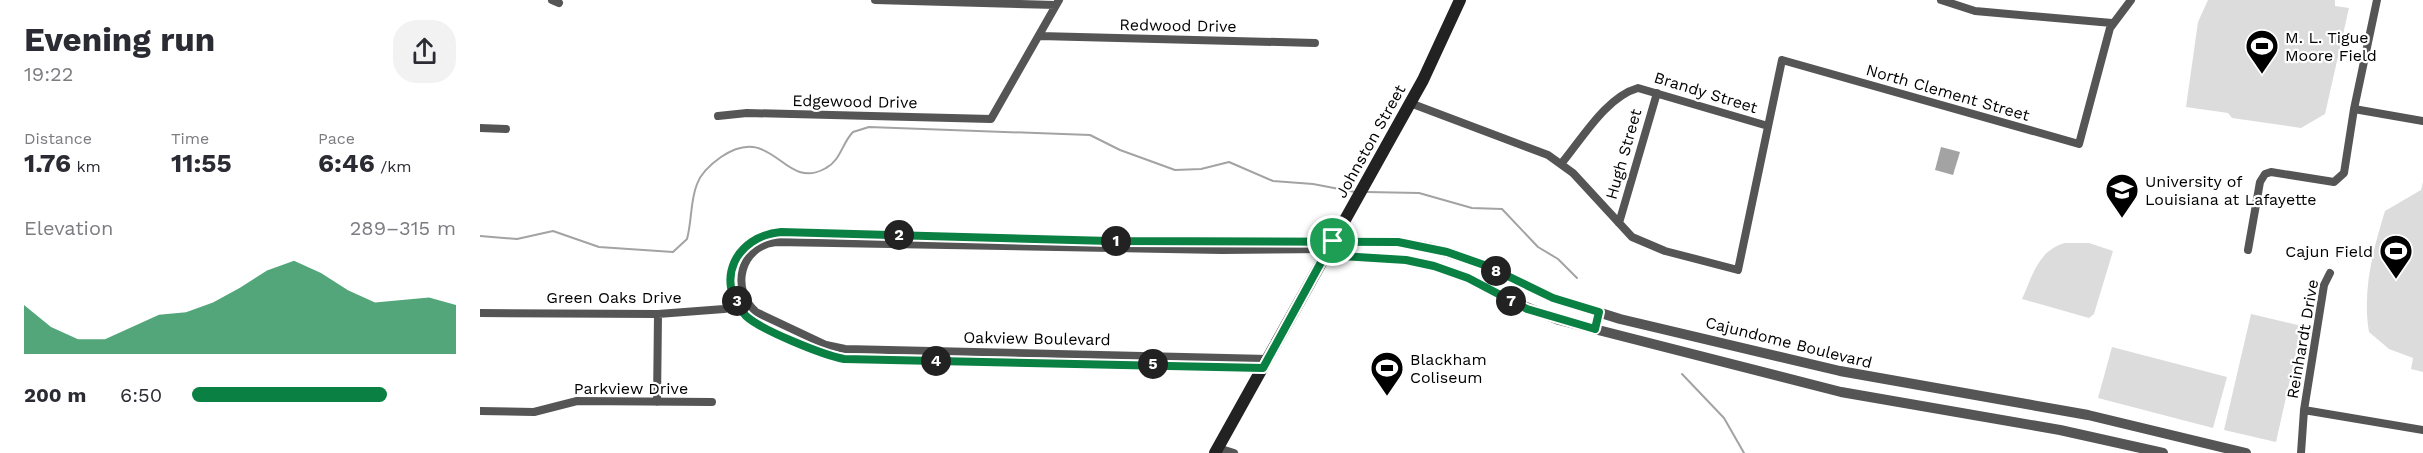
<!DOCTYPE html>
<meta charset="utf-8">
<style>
:root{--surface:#fff;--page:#f2f2f3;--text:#2b2b33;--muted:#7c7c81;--accent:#0b8043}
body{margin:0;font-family:"Work Sans",sans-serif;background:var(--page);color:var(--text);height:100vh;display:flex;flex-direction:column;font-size:22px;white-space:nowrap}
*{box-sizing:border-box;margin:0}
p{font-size:20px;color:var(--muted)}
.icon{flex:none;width:33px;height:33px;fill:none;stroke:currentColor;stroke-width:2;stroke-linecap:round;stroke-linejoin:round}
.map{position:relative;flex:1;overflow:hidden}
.side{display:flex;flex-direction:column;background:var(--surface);width:480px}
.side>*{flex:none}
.pin{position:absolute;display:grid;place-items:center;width:51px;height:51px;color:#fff;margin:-26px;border:3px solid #fff;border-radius:50%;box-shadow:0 2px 6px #0007}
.km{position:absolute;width:30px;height:30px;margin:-15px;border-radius:50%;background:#222;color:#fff;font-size:16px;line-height:30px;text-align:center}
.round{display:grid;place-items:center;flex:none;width:63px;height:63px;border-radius:24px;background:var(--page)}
.summary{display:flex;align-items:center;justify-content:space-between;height:102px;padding:0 24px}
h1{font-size:33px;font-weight:700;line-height:45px}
.figures{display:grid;grid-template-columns:repeat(3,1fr);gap:9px;height:102px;padding:6px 24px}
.figures div{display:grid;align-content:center}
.figures b{font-size:26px;font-weight:700}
.figures small{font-size:16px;font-weight:400}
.figures p{font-size:16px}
.chart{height:168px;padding:12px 24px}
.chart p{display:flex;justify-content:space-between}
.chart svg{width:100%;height:108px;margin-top:6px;fill:var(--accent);opacity:.7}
ul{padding:0 24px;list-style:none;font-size:20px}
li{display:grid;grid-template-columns:96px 72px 1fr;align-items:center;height:45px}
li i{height:15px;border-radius:8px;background:var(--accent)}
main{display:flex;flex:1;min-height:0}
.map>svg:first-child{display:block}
</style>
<main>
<section class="side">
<div class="summary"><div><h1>Evening run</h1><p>19:22</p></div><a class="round"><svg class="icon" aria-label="share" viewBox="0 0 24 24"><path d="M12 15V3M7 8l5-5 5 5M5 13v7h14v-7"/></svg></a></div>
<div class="figures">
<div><p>Distance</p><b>1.76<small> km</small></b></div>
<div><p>Time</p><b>11:55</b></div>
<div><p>Pace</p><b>6:46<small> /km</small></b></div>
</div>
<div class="chart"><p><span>Elevation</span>289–315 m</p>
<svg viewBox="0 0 160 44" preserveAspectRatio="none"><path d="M0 44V24L10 33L20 38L30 38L40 33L50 28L60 27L70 23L80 17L90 10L100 6L110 11L120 18L130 23L140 22L150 21L160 24V44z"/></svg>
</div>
<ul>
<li><b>200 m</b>6:50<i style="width:74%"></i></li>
</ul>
</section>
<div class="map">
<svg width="1943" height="453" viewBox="0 0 1943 453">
<rect width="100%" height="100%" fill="#fff"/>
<path fill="#dcdcdc" d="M1728,0H1855V6L1869,8L1845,114L1821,128L1752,118L1748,113L1706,107L1718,22Z
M1943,182V372L1931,369L1933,358L1909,349L1889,332C1882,291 1893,250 1905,211L1941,190Z
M1585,243H1609L1633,251L1614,314L1609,318L1542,299C1552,277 1558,250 1585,243Z
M1771,314L1822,326L1796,442L1744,430Z
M1632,347L1747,377L1733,428L1618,398Z"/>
<path fill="#a3a3a3" d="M1461,147L1480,152L1473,175L1455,170Z"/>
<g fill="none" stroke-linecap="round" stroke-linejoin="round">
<path stroke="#a3a3a3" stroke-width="2" d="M887,192L939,193L992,208L1022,209L1058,247L1078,259L1097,278
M0,236L37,239L73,231L119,247L193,252L207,239C212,221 210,202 217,184C221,173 231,164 241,157C294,121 303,193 346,168C361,160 362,143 373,132L389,127L610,135L640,150L695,170L721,169L749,162L793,181L833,184L875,192
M1202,374L1244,418L1264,453"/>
<path stroke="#555" stroke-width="8" d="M72,0L79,3
M395,0L576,5
M1461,0L1495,11L1632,23
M560,36L835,43
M930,103L1068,155L1093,173L1152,237L1185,251L1258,270L1302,60L1599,144L1630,28L1651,0
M1874,109L1943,121
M238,116L267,113L511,119L579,0
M0,128L26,129
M1081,164C1102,139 1126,97 1158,88L1288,126
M1139,223L1177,93
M1768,250L1780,182L1785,174L1791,172L1854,182L1864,173L1874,109L1897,0
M0,313L178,314L244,309L264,304
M788,359L365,349L346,345L276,312C250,289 260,246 296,242L742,250L848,249
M783,368L364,359C343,355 281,330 266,316C233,282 256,235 301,232L630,241H853
M177,402L178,314
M1824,410L1943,430
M0,411L54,412L97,401L232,402
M738,448L754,453
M1821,453L1824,410L1844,285L1850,273"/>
<path stroke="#555" stroke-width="10" d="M853,241L918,242L952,248L1007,266L1073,298L1140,319L1360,371L1608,415L1766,453
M845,255L926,260L954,266L988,278L1031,301L1079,320L1361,392L1580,430L1683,453"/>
<path stroke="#222" stroke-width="12" d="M735,453L943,80L980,0"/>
</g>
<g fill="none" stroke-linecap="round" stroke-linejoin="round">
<g stroke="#fff" stroke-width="12">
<path id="route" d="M301,232L630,241L918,242L967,252L1007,266L1073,298L1119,312L1115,329L1047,309L988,278L954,266L926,260L845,255L783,368L364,359C343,355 281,330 266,316C233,281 256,236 301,232Z"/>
</g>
<use href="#route" stroke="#0b8043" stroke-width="8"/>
</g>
<defs>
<g id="stadium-pin" transform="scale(1.725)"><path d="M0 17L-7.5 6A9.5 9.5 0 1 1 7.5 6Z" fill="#000" stroke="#fff"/><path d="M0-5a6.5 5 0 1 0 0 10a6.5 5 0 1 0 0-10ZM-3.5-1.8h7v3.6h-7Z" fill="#fff"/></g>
<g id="university-pin" transform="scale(1.725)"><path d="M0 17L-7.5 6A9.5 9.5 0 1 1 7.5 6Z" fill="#000" stroke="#fff"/><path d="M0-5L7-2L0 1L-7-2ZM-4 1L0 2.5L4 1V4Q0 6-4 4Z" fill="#fff"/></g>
</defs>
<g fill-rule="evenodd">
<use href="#stadium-pin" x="1782" y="46"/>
<use href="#university-pin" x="1642" y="190"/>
<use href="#stadium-pin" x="1916" y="251"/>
<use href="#stadium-pin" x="907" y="368"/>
</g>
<g text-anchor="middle" stroke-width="4.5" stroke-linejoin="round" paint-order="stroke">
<g font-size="16" fill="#000" stroke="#fff">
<text transform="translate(698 25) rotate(1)" y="6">Redwood Drive</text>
<text transform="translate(1226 92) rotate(17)" y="6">Brandy Street</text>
<text transform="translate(1468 92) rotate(16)" y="6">North Clement Street</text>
<text transform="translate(375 101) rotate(1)" y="6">Edgewood Drive</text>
<text transform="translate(890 141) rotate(-61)" y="6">Johnston Street</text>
<text transform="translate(1143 154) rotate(-74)" y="6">Hugh Street</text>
<text x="134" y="303">Green Oaks Drive</text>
<text transform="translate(557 338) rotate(1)" y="6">Oakview Boulevard</text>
<text transform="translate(1822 339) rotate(-80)" y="6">Reinhardt Drive</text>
<text transform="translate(1309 342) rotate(14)" y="6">Cajundome Boulevard</text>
<text x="151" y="394">Parkview Drive</text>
</g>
<g font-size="16" fill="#000" stroke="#fff" text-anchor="start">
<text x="1805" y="43">M. L. Tigue<tspan x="1805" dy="18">Moore Field</tspan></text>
<text x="1665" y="187">University of<tspan x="1665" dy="18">Louisiana at Lafayette</tspan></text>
<text x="1893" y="257" text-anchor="end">Cajun Field</text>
<text x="930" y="365">Blackham<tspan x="930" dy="18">Coliseum</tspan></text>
</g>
</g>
</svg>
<div class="pin" style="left:853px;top:241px;background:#1e9e55"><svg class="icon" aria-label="arrive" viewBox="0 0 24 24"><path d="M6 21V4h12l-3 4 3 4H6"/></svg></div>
<b class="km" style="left:636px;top:241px">1</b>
<b class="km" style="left:419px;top:235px">2</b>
<b class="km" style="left:257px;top:301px">3</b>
<b class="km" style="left:456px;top:361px">4</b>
<b class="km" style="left:673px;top:364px">5</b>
<b class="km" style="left:1031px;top:301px">7</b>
<b class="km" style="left:1016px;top:271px">8</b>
</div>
</main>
